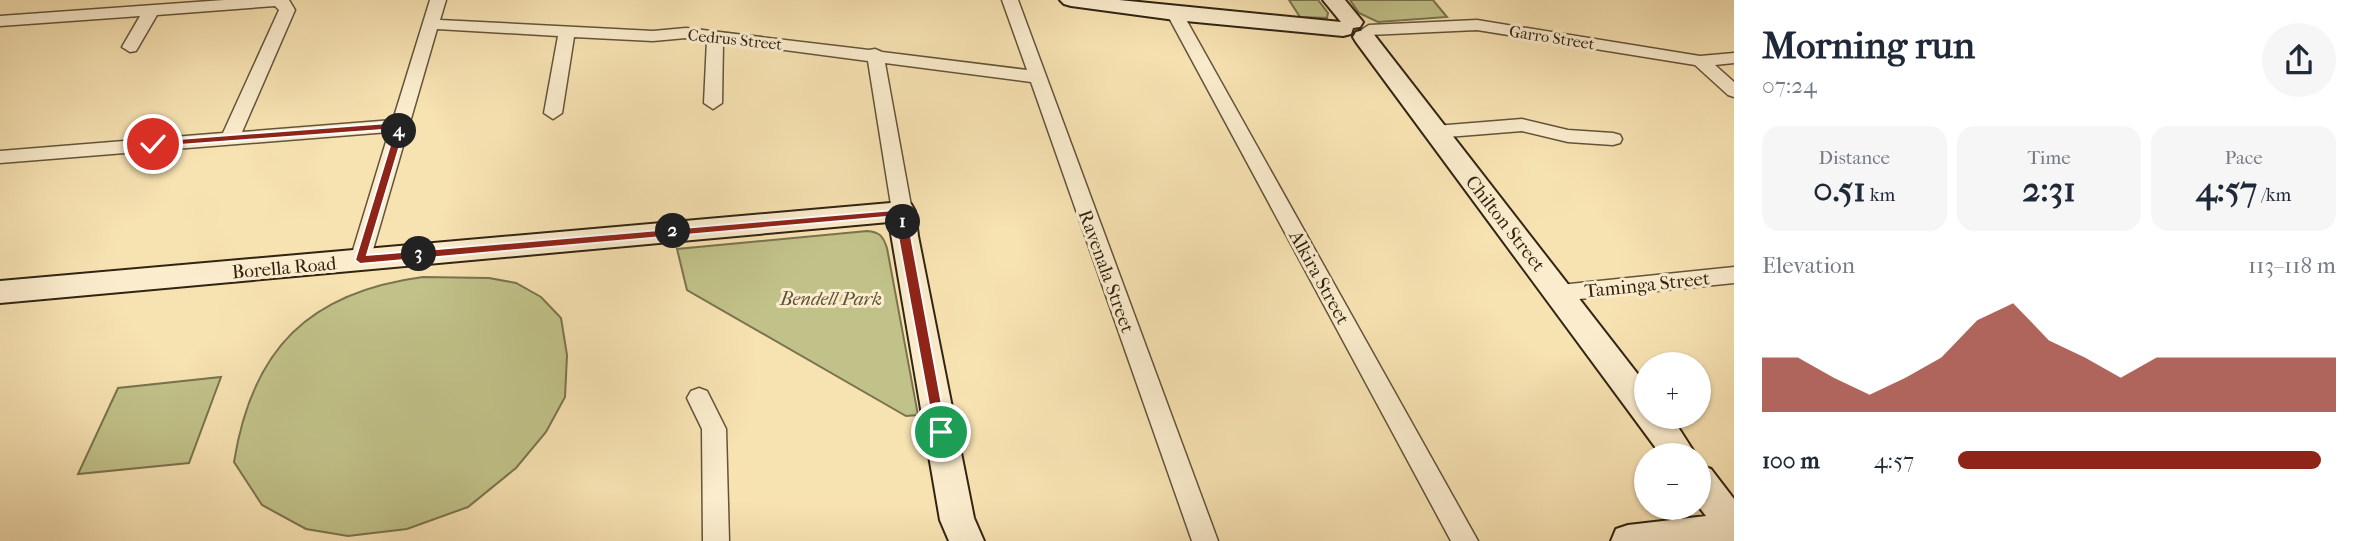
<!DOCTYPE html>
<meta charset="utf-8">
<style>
:root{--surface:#fff;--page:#f6f6f7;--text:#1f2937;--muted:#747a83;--accent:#8f2418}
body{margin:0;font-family:"IM FELL French Canon",serif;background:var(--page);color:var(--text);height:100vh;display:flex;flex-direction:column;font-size:26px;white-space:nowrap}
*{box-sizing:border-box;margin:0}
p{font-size:23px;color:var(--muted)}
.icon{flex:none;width:38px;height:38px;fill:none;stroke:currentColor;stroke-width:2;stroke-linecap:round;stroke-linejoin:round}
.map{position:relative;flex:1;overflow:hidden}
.drawer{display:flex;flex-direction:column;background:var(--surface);width:630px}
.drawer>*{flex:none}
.buttons{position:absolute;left:1634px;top:352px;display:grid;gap:14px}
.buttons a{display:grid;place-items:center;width:77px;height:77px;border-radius:50%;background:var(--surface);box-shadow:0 2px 5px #0004;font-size:35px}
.pin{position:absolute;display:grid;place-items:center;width:60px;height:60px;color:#fff;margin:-30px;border:4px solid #fff;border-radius:50%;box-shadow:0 2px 7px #0007}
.km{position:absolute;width:35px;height:35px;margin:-18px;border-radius:50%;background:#222;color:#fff;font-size:19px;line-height:35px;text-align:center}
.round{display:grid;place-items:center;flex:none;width:74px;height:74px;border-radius:37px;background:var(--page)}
.overview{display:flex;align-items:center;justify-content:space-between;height:119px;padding:0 28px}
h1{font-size:38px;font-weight:800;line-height:52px}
.stats{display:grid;grid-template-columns:repeat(3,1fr);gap:10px;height:119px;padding:7px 28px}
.stats div{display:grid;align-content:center;border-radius:18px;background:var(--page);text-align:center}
.stats b{font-size:35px;font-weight:800}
.stats small{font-size:19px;font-weight:400}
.stats p{font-size:19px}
.chart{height:196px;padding:14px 28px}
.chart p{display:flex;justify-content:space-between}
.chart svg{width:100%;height:126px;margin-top:7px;fill:var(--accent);opacity:.7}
ul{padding:0 28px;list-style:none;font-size:23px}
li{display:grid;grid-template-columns:112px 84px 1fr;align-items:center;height:52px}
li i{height:18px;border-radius:9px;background:var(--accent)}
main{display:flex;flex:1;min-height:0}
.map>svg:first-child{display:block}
</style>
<main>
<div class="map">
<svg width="1734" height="541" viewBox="0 0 1734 541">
<rect width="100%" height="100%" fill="#f7e2b2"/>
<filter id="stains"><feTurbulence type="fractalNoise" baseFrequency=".00286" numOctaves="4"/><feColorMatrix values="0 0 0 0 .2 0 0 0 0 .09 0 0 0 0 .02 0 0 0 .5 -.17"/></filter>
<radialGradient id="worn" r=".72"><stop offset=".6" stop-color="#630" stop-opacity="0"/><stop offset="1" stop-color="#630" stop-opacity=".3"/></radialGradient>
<path fill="#c1c289" stroke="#7a734e" stroke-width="2" d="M1289,0H1318L1328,13L1327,18L1300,17Z
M1350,0H1433L1447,17L1378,22L1359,13Z
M867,231C880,232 883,236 887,248L918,415L906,416L687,290L677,249Z
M423,277L489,278L516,283L541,297L561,318L567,355L565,397L546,432L516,468L468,507L407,529L348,536L306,529L262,505L234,462C252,349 309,292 423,277Z
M221,377L189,463L78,474L118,388Z"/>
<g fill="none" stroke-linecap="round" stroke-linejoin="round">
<g stroke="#63543a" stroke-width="3">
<path id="street" d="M224,0H289L295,10L242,132L393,120L430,0H446L440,20L653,31L686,28L869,50L875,49L882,52L1027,70L1002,0H1018L1218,541H1192L1031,82L885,63L912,211L909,216H895L892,211L868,61L723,42L722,103L713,109L704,103L707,40L686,38L653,41L574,37L562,113L553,119L544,113L558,36L437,29L370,260L367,265L360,268L353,265L350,260L389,132L0,163V151L223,133L279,10L275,6L157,15L136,51L130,52L122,47L140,16L0,26V16Z
M1175,9L1183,14L1478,541H1451L1167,14Z
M1477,20L1700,56L1734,53V63L1715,65L1734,82V97L1728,95L1695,65L1477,30L1369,35L1361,30L1369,25Z
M1522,119L1568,130L1613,133L1620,135L1622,139L1620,143L1613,145L1568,142L1522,131L1435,138L1428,136L1426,132L1428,128L1435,126Z
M1734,267V283L1560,301L1552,299L1549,293L1552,287L1560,285Z
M699,388L707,391L726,429L729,541H703L702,429L687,398L691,391Z"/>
</g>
<g stroke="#322412" stroke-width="4">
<path id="secondary" d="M1060,0H1119L1341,22L1323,0H1345L1363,22L1360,27L1353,28L1351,34L1343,36L1175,20L1071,6L1064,4Z
M1364,30L1372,32L1647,386V416H1671L1696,455H1661L1356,42L1353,37L1356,32Z
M902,202L911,204L915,211L918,236L974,518L984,541H949L940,520L889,222L0,303V281Z
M1699,465L1711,469L1734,499V541H1611L1616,529L1628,525L1706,516L1699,507Z"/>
</g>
<use href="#street" fill="#faeccd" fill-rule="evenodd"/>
<use href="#secondary" fill="#faeccd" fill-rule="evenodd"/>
</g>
<path fill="#8f2418" stroke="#fff" stroke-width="2" d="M401,122L406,125L367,255L906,209L947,432L945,436H936L934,432L898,236L897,216L360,264L355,260L395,129L153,147L148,144L153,141Z"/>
<g text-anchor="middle" stroke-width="6" stroke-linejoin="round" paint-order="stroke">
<g font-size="16" fill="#322412" stroke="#faeccd">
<text transform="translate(1552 37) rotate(9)" y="6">Garro Street</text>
<text transform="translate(735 39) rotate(6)" y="6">Cedrus Street</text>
</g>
<g font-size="19" fill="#322412" stroke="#faeccd">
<text transform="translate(1506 223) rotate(52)" y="7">Chilton Street</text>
<text transform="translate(284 267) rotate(-5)" y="7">Borella Road</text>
<text transform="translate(1107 271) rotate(70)" y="7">Ravenala Street</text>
<text transform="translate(1320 277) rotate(61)" y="7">Alkira Street</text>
<text transform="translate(1647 284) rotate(-6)" y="7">Taminga Street</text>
</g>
<g font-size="19" font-style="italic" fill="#5d5336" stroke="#faeccd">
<text x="831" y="305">Bendell Park</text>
</g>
</g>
<rect width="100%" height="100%" filter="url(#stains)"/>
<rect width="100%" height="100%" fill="url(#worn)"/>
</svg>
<div class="buttons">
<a>+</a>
<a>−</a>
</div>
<div class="pin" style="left:941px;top:432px;background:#1e9e55"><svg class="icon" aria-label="arrive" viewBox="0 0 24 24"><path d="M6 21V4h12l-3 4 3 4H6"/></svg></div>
<div class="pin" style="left:153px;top:144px;background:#d93025"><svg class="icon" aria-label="check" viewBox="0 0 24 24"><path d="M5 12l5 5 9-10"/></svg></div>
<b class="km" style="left:903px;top:222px">1</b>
<b class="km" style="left:673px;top:231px">2</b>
<b class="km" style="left:419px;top:254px">3</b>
<b class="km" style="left:399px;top:131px">4</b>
</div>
<section class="drawer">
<div class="overview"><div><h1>Morning run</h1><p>07:24</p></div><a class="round"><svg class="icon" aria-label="share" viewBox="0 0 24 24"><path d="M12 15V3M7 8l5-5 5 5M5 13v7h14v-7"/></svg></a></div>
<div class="stats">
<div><p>Distance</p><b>0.51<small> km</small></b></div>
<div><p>Time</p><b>2:31</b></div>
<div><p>Pace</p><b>4:57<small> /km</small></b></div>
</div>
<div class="chart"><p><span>Elevation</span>113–118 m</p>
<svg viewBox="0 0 160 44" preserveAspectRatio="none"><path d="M0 44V25L10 25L20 32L30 38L40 32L50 25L60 12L70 6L80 19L90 25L100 32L110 25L120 25L130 25L140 25L150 25L160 25V44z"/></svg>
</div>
<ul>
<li><b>100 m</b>4:57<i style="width:96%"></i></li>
</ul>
</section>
</main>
